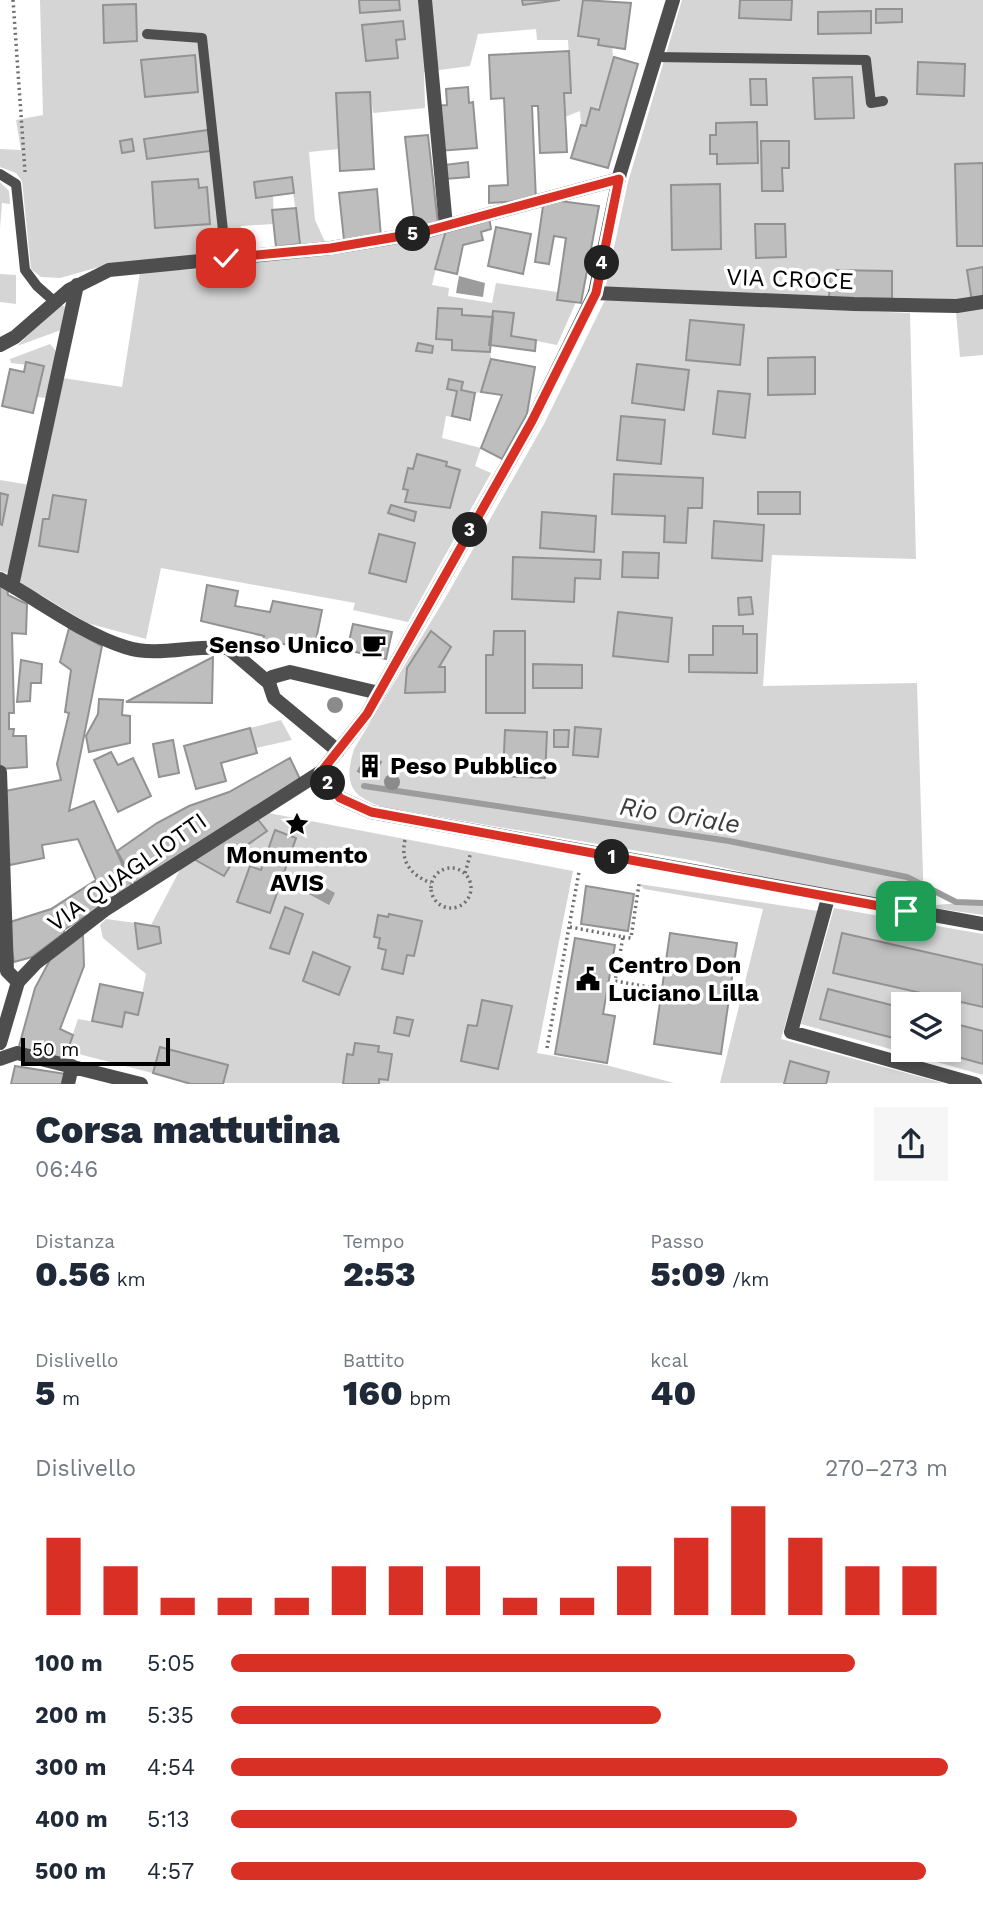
<!DOCTYPE html>
<html lang="it">
<meta charset="utf-8">
<style>
:root{--surface:#fff;--page:#f6f6f7;--text:#1f2937;--muted:#747a83;--accent:#d93025}
body{margin:0;font-family:"Work Sans",sans-serif;background:var(--page);color:var(--text);height:100vh;display:flex;flex-direction:column;font-size:26px;white-space:nowrap}
*{box-sizing:border-box;margin:0}
p{font-size:23px;color:var(--muted)}
.icon{flex:none;width:38px;height:38px;fill:none;stroke:currentColor;stroke-width:2;stroke-linecap:round;stroke-linejoin:round}
.map{position:relative;height:1084px;overflow:hidden}
.panel{display:flex;flex-direction:column;background:var(--surface);flex:1}
.panel>*{flex:none}
.fabs{position:absolute;left:891px;top:992px;display:grid;gap:14px}
.fabs a{display:grid;place-items:center;width:70px;height:70px;border-radius:0px;background:var(--surface);box-shadow:0 4px 10px #0003;font-size:35px}
.scale{position:absolute;left:21px;bottom:18px;width:149px;box-sizing:border-box;padding-left:7px;border:4px solid #000;border-top:0;font-size:19px;line-height:24px;white-space:nowrap;color:#000;-webkit-text-stroke:5px #fff;paint-order:stroke}
.pin{position:absolute;display:grid;place-items:center;width:60px;height:60px;color:#fff;margin:-30px;border-radius:14px;box-shadow:0 4px 10px #0006}
.km{position:absolute;width:35px;height:35px;margin:-18px;border-radius:50%;background:#222;color:#fff;font-size:19px;line-height:35px;text-align:center}
.round{display:grid;place-items:center;flex:none;width:74px;height:74px;border-radius:0px;background:var(--page)}
.head{display:flex;align-items:center;justify-content:space-between;height:119px;padding:0 35px}
h1{font-size:38px;font-weight:800;line-height:52px}
.stats{display:grid;grid-template-columns:repeat(3,1fr);gap:10px;height:119px;padding:7px 35px}
.stats div{display:grid;align-content:center}
.stats b{font-size:35px;font-weight:800}
.stats small{font-size:19px;font-weight:400}
.stats p{font-size:19px}
.chart{height:196px;padding:14px 35px}
.chart p{display:flex;justify-content:space-between}
.chart svg{width:100%;height:126px;margin-top:7px;stroke:var(--accent);stroke-width:6}
ul{padding:0 35px;list-style:none;font-size:23px}
li{display:grid;grid-template-columns:112px 84px 1fr;align-items:center;height:52px}
li i{height:18px;border-radius:9px;background:var(--accent)}
.map>svg:first-child{display:block}
</style>
<div class="map">
<svg width="983" height="1084" viewBox="0 0 983 1084">
<rect width="100%" height="100%" fill="#fff"/>
<path fill="#d5d5d5" fill-rule="evenodd" d="M40,0H583L599,39L598,45L612,47C617,72 601,107 586,126L581,125L580,111L565,117L564,93L571,92L568,40H537L536,29L478,34L470,66L424,72L425,108L373,113L370,92L336,94L339,149L309,152L315,220L326,244H300L291,177L254,182L256,198L273,196L274,224L241,226L240,241L235,249L212,255L106,265L60,278L41,277L31,269L22,181L16,173L0,167V149L21,150L16,120L43,115Z
M682,0H983V300L605,290L628,182Z
M0,182L9,191L10,204L2,203L0,228Z
M444,234L432,285L449,288L448,296L492,303L496,283L557,292L558,300L576,302L557,345L511,336L514,313L493,311L489,345L491,359L481,392L475,393L470,420L446,416L442,438L481,448L475,466L491,473L408,622L353,610L355,603L161,568L146,639L87,623L18,581L63,378L122,387L140,272L217,268Z
M0,274L16,275V304L0,302Z
M605,300L910,313L916,559L772,555L763,686L917,683L924,906L983,901V915L830,893L696,861L383,807C349,796 344,782 354,749L447,595L544,424Z
M60,304L67,308L61,330L17,346Z
M983,308V355L960,357L956,312Z
M50,344L57,352L46,398L37,397L44,367L11,363L10,359Z
M0,480L30,485L12,565L7,573L0,571Z
M281,720L292,740L256,748L250,728Z
M258,811L573,871L537,1053L606,1065L674,1083H191L67,1051L78,1019L122,1027L125,1012L138,1014L146,974L103,938L100,925L106,919L151,925L183,864Z
M639,884L818,911L781,1039L943,1083H720L763,909L644,889Z
M834,908L983,934V1075L801,1024ZM903,1004H948V1050H903Z"/>
<path fill="#9c9c9c" d="M459,276L485,283L483,297L456,293Z
M314,881L335,893L329,905L307,893Z"/>
<g fill="none" stroke-linecap="round" stroke-linejoin="round">
<path stroke="#9c9c9c" stroke-width="6" d="M364,786L729,841L907,877L956,902L983,903"/>
</g>
<path fill="#bebebe" stroke="#929292" stroke-width="2" d="M359,0H399L400,10L360,13Z
M522,0H560L523,5Z
M583,0L631,3L625,49L598,45L599,39L578,36Z
M740,0H792L791,20L739,18Z
M136,4L137,41L104,43L103,5Z
M876,9H902V22L876,23Z
M871,11V33L818,34V12Z
M403,21L405,39L396,40L398,58L366,61L362,25Z
M569,51L571,93H564L567,152L540,153L538,106H532L536,200L489,203V186L508,185L504,98L491,99L489,55Z
M195,55L198,92L145,97L141,60Z
M614,57L638,64L608,168L571,158L581,125L586,126L591,108L599,110Z
M918,62L965,64L964,96L917,94Z
M852,77L854,118L815,119L813,78Z
M750,79H766L767,105H751Z
M468,87L469,103L473,102L477,148L438,151L435,106L447,105L446,89Z
M370,92L374,169L340,171L336,93Z
M757,122L758,163L717,164V154H710V135H716V123Z
M208,130L211,151L147,159L144,139Z
M428,135L438,224L415,227L405,137Z
M132,139L134,151L122,153L120,141Z
M761,141H789V168H782L783,191H762Z
M468,162L469,177L445,179L444,165Z
M983,163V246H957L955,164Z
M292,177L294,193L256,198L254,182Z
M198,179L199,188L207,187L210,224L155,228L152,182Z
M720,184L721,249L672,250L671,185Z
M377,189L381,237L344,240L339,193Z
M544,199L599,206L581,303L557,300L566,238L554,236L549,264L535,262Z
M296,208L300,244L276,247L272,210Z
M489,217L491,229L481,232L483,240L463,245L457,274L435,269L446,230Z
M755,224H785L786,257L756,258Z
M496,227L531,234L523,274L488,266Z
M983,267V300L972,302L967,270Z
M830,270L892,271V303L829,301Z
M438,308L462,309V315L493,317L490,352L452,350V340L436,339Z
M493,311L514,313L511,336L536,340L535,351L489,345Z
M690,320L744,325L740,365L686,360Z
M418,343L433,346L432,353L416,351Z
M815,357V394L768,395V358Z
M491,359L535,367L527,414L502,459L481,448L502,395L481,392Z
M26,362L44,366L33,413L2,406L10,369L24,372Z
M637,364L689,370L684,410L632,403Z
M449,379L463,382L461,390L475,393L470,420L452,416L457,391L447,389Z
M718,391L750,394L745,438L713,434Z
M621,416L665,420L661,464L617,460Z
M417,454L447,462L446,466L460,470L450,508L405,502L408,490L403,489L408,468L413,469Z
M614,474L703,478L702,508H688L686,543L664,542L665,516L612,514Z
M758,492H800V514H758Z
M0,493L8,495L2,525L0,524Z
M53,495L86,500L78,552L39,546L43,519H49Z
M391,505L416,512L414,521L388,513Z
M542,512L596,516L594,552L540,548Z
M714,521L764,525L762,561L712,558Z
M379,534L415,543L406,582L369,573Z
M623,552L659,553L658,578L622,577Z
M513,557L601,560L600,579L575,578L574,602L512,599Z
M207,585L238,591L235,606L270,612L273,601L322,610L314,650L263,640L264,636L201,621Z
M7,586L8,595L27,604L26,634L12,633L14,713H9V729H14L13,736H26L27,767L0,769V587Z
M751,597L753,614L739,615L738,598Z
M618,612L672,618L668,662L613,656Z
M353,624L392,632L386,659L347,650Z
M713,626H743V634H757V673L689,672V655H713Z
M69,628L102,646L69,811L94,801L132,886L64,930V933L32,957L14,962L7,923L51,909L96,880L78,839L42,845L44,858L10,865L3,847L5,791L61,780L57,764L69,713L65,712L71,670L60,662Z
M431,631L451,647L439,667H445V692L405,693L407,668Z
M494,631H525V713H486V655H493Z
M213,657L212,703L126,702Z
M21,660L42,664L41,683H31L30,701L17,702Z
M533,664L582,665V688H533Z
M99,699L123,700L122,715L130,716V743L89,752L86,736L98,714Z
M575,727L601,729L598,757L573,755Z
M250,728L257,753L221,763L226,781L196,789L184,746Z
M505,730L547,732L545,778L503,776Z
M554,730H569L568,747H554Z
M173,740L179,773L159,777L153,744Z
M111,752L118,765L133,758L151,796L118,812L94,760Z
M368,754L381,762L371,778L358,771Z
M290,758L300,779L135,883L117,851L157,823L189,806L229,792Z
M256,817L267,831L240,850L224,876L192,858Z
M275,830L296,838L270,913L237,902L250,866L261,870Z
M586,886L634,894L628,931L581,924Z
M285,907L303,914L289,954L270,948Z
M389,914L422,921L414,956L407,955L403,974L382,969L386,950L378,948L380,938L374,937L378,915L388,917Z
M135,923L159,927L161,943L138,949Z
M670,933L737,943L721,1054L654,1044Z
M842,933L983,965V1007L833,973Z
M83,935L84,966L60,1029L73,1035L64,1060L18,1050L35,988L50,960Z
M575,938L615,945L603,1014L615,1016L607,1063L555,1054Z
M313,952L350,967L339,995L303,981Z
M100,984L143,993L138,1015L125,1012L122,1027L92,1021Z
M828,989L903,1008L901,1040L820,1019Z
M482,1000L512,1006L498,1069L461,1061L468,1025L477,1026Z
M397,1017L413,1020L409,1036L394,1033Z
M948,1022L983,1031V1064L933,1050H948Z
M355,1043L379,1046L378,1052L392,1054L388,1080L379,1079V1084H343L347,1054L353,1055Z
M160,1047L228,1065L223,1084H191L153,1073Z
M790,1061L829,1072L826,1084H784Z
M15,1066L66,1074L64,1084H11Z"/>
<g fill="none" stroke-linecap="round" stroke-linejoin="round">
<path stroke="#707070" stroke-width="3.5" stroke-dasharray="2 3.5" stroke-linecap="butt" d="M13,0L25,172
M405,840C400,862 411,875 431,883
M431 888a20 20 0 1 1 40 0a20 20 0 1 1-40 0Z
M465,873L471,852
M570,927L623,937L615,981L655,988
M623,937L631,938L639,884
M547,1048L579,872"/>
<path stroke="#4e4e4e" stroke-width="10" d="M147,34L202,38L226,258
M655,57L866,60L871,103L883,101
M0,174L16,184L25,270L37,286L55,302"/>
<path stroke="#4e4e4e" stroke-width="14" d="M425,0L446,226
M595,293L854,304L957,306L983,302
M0,345L15,337L69,290L109,270L331,248L420,233L619,179
M0,579C40,601 81,633 125,647C158,658 194,644 228,648L269,683
M12,586L77,285
M338,751L274,698L269,683L272,677L290,672L379,693
M0,772L7,971L18,982
M321,772L340,798L371,812L983,924
M828,898L791,1032L975,1084
M0,1059L17,1053L141,1084
M68,1084L72,1066"/>
<path stroke="#4e4e4e" stroke-width="14" d="M0,1043L18,982L36,963L106,909L321,772L367,714L532,421L595,293L620,173L673,0"/>
</g>
<g fill="#8b8b8b">
<circle cx="335" cy="705" r="8"/>
<circle cx="392" cy="782" r="8"/>
</g>
<g fill="none" stroke-linecap="round" stroke-linejoin="round">
<g stroke="#fff" stroke-width="14">
<path id="route" d="M226,258L331,248L419,233L619,179L596,293L532,421L367,714L321,772L340,798L371,812L906,911"/>
</g>
<use href="#route" stroke="#d93025" stroke-width="9"/>
</g>
<defs>
<g id="cafe-bare" transform="scale(1.89)"><path d="M-5.5-4.5H6V0H3Q3 3.5 0 3.5H-2.5Q-5.5 3.5-5.5 0ZM3-3.2v2h1.7v-2ZM-6 4.5H4V6H-6Z" fill="#000" stroke="#fff" stroke-width="2.5" paint-order="stroke"/></g>
<g id="building-bare" transform="scale(1.89)"><path d="M-4-6H4V6H1V3H-1V6H-4ZM-2.5-4.3h1.7v1.8h-1.7ZM.8-4.3h1.7v1.8H.8ZM-2.5-1h1.7V.8h-1.7ZM.8-1h1.7V.8H.8Z" fill="#000" stroke="#fff" stroke-width="2.5" paint-order="stroke"/></g>
<g id="sight-bare" transform="scale(1.89)"><path d="M0-6L1.8-2.2L6-1.7L2.9 1.2L3.7 5.4L0 3.3L-3.7 5.4L-2.9 1.2L-6-1.7L-1.8-2.2Z" fill="#000" stroke="#fff" stroke-width="2.5" paint-order="stroke"/></g>
<g id="civic-bare" transform="scale(1.89)"><path d="M-.6-6.5H3V-4.5H.6V-3L4-1V1h2V6H-6V1h2V-1L-.6-3ZM-1.2 2.5V6h2.4V2.5Z" fill="#000" stroke="#fff" stroke-width="2.5" paint-order="stroke"/></g>
</defs>
<g fill-rule="evenodd">
<use href="#cafe-bare" x="374" y="645"/>
<use href="#building-bare" x="370" y="766"/>
<use href="#sight-bare" x="297" y="824"/>
<use href="#civic-bare" x="588" y="979"/>
</g>
<g text-anchor="middle" stroke-width="7" stroke-linejoin="round" paint-order="stroke">
<g font-size="24" fill="#000" stroke="#fff">
<text transform="translate(790 279) rotate(2)" y="8">VIA CROCE</text>
<text transform="translate(127 872) rotate(-35)" y="8">VIA QUAGLIOTTI</text>
</g>
<g font-size="24" font-weight="bold" fill="#000" stroke="#fff" text-anchor="start">
<text x="354" y="653" text-anchor="end">Senso Unico</text>
<text x="390" y="774">Peso Pubblico</text>
<text x="297" y="863" text-anchor="middle">Monumento<tspan x="297" dy="28">AVIS</tspan></text>
<text x="608" y="973">Centro Don<tspan x="608" dy="28">Luciano Lilla</tspan></text>
</g>
<g font-size="26" font-style="italic" fill="#3d3d3d" stroke="#fff">
<text transform="translate(680 815) rotate(9)" y="9">Rio Oriale</text>
</g>
</g>
</svg>
<div class="fabs">
<a><svg class="icon" aria-label="layers" viewBox="0 0 24 24"><path d="M12 4l9 5-9 5-9-5zM3 14l9 5 9-5"/></svg></a>
</div>
<div class="scale">50 m</div>
<div class="pin" style="left:906px;top:911px;background:#1e9e55"><svg class="icon" aria-label="arrive" viewBox="0 0 24 24"><path d="M6 21V4h12l-3 4 3 4H6"/></svg></div>
<div class="pin" style="left:226px;top:258px;background:#d93025"><svg class="icon" aria-label="check" viewBox="0 0 24 24"><path d="M5 12l5 5 9-10"/></svg></div>
<b class="km" style="left:612px;top:857px">1</b>
<b class="km" style="left:328px;top:783px">2</b>
<b class="km" style="left:470px;top:530px">3</b>
<b class="km" style="left:602px;top:263px">4</b>
<b class="km" style="left:413px;top:234px">5</b>
</div>
<section class="panel">
<div class="head"><div><h1>Corsa mattutina</h1><p>06:46</p></div><a class="round"><svg class="icon" aria-label="share" viewBox="0 0 24 24"><path d="M12 15V3M7 8l5-5 5 5M5 13v7h14v-7"/></svg></a></div>
<div class="stats">
<div><p>Distanza</p><b>0.56<small> km</small></b></div>
<div><p>Tempo</p><b>2:53</b></div>
<div><p>Passo</p><b>5:09<small> /km</small></b></div>
</div>
<div class="stats">
<div><p>Dislivello</p><b>5<small> m</small></b></div>
<div><p>Battito</p><b>160<small> bpm</small></b></div>
<div><p>kcal</p><b>40</b></div>
</div>
<div class="chart"><p><span>Dislivello</span>270–273 m</p>
<svg viewBox="0 0 160 44" preserveAspectRatio="none"><path d="M5 44V17M15 44V27M25 44V38M35 44V38M45 44V38M55 44V27M65 44V27M75 44V27M85 44V38M95 44V38M105 44V27M115 44V17M125 44V6M135 44V17M145 44V27M155 44V27"/></svg>
</div>
<ul>
<li><b>100 m</b>5:05<i style="width:87%"></i></li>
<li><b>200 m</b>5:35<i style="width:60%"></i></li>
<li><b>300 m</b>4:54<i style="width:100%"></i></li>
<li><b>400 m</b>5:13<i style="width:79%"></i></li>
<li><b>500 m</b>4:57<i style="width:97%"></i></li>
</ul>
</section>
